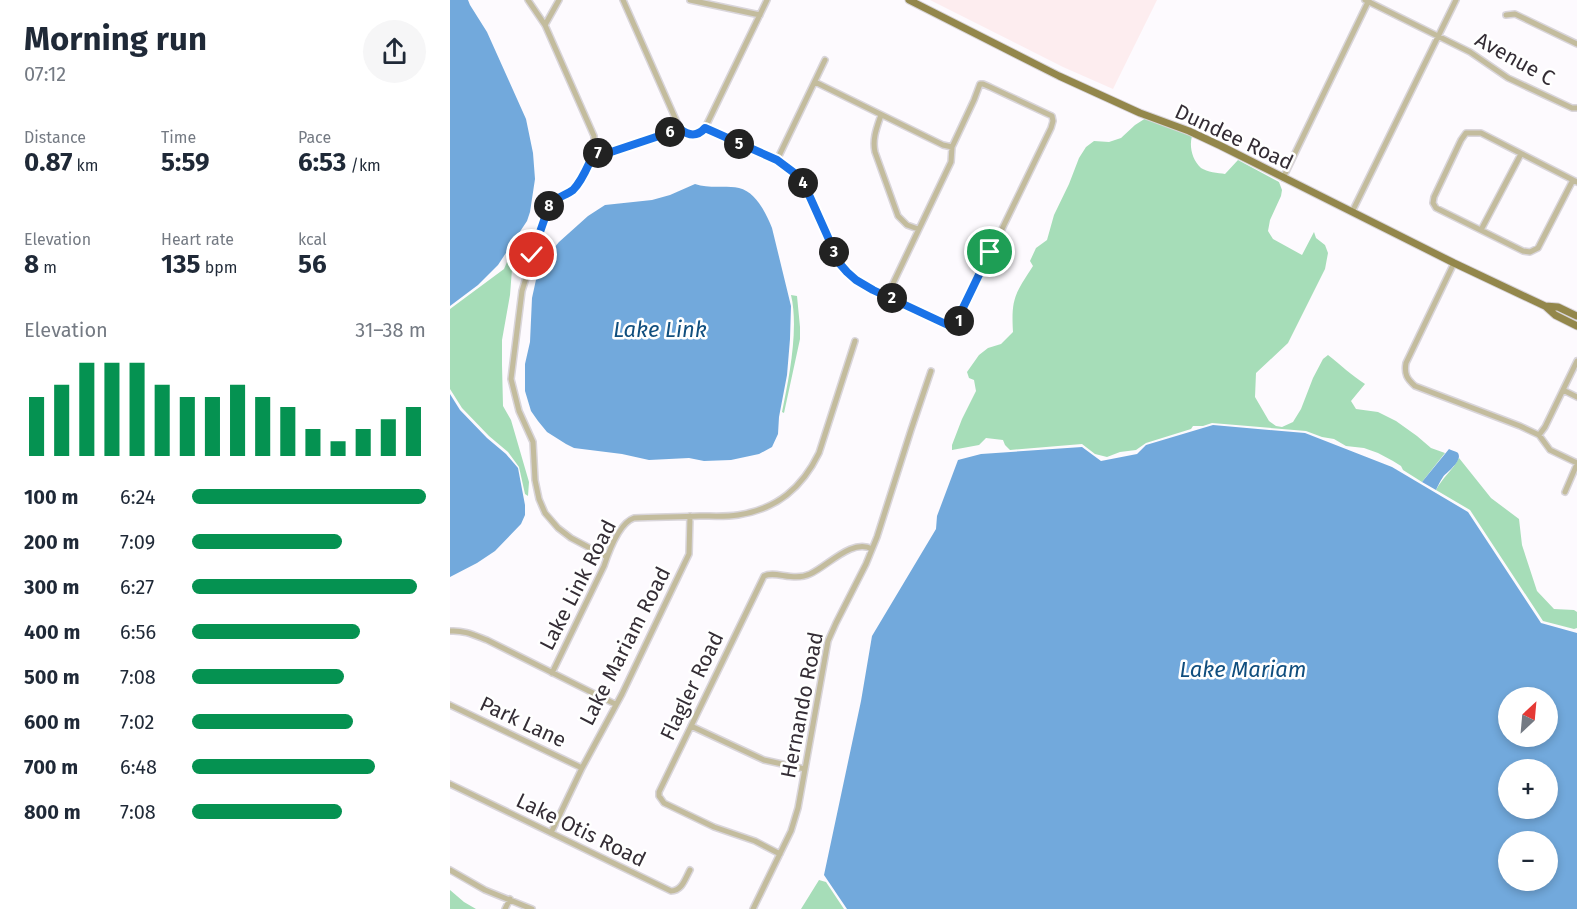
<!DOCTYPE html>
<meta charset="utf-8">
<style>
:root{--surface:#fff;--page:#f6f6f7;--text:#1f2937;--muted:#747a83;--accent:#059251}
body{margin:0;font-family:"Fira Sans",sans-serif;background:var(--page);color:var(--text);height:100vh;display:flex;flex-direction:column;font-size:22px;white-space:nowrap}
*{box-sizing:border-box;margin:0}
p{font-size:20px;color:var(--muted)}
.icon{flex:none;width:33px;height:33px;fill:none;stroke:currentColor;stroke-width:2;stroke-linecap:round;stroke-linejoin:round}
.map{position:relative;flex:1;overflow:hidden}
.sheet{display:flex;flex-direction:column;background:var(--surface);width:450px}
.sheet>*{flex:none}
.needle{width:39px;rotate:26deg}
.controls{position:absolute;left:1048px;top:687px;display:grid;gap:12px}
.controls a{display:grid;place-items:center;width:60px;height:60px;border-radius:50%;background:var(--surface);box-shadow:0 3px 9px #0003;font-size:30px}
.pin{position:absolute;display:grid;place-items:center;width:51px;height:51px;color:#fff;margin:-26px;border:3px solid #fff;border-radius:50%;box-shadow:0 2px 6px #0007}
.km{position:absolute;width:30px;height:30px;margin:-15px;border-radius:50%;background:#222;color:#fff;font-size:16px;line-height:30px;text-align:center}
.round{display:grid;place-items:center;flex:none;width:63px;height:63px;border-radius:32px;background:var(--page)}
.headline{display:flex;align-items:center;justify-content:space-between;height:102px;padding:0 24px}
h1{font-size:33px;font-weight:700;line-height:45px}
.figures{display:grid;grid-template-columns:repeat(3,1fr);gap:9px;height:102px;padding:6px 24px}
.figures div{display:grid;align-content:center}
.figures b{font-size:26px;font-weight:700}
.figures small{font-size:16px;font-weight:400}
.figures p{font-size:16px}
.chart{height:168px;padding:12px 24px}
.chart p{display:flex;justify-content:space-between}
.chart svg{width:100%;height:108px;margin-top:6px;stroke:var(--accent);stroke-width:6}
ul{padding:0 24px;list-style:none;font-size:20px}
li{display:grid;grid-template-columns:96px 72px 1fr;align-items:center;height:45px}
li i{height:15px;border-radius:8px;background:var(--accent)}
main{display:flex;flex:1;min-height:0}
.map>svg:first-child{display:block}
</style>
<main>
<section class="sheet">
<div class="headline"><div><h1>Morning run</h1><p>07:12</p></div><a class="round"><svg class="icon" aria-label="share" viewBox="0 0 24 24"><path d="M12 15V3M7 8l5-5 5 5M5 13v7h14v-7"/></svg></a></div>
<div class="figures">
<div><p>Distance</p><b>0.87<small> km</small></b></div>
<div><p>Time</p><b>5:59</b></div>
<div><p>Pace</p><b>6:53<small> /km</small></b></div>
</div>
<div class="figures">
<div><p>Elevation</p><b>8<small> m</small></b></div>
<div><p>Heart rate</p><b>135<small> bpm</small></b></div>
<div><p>kcal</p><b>56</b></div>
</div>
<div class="chart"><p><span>Elevation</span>31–38 m</p>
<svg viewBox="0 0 160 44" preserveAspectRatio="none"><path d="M5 44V20M15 44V15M25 44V6M35 44V6M45 44V6M55 44V15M65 44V20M75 44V20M85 44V15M95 44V20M105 44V24M115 44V33M125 44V38M135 44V33M145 44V29M155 44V24"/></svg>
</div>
<ul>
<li><b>100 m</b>6:24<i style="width:100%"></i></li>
<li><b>200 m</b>7:09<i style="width:64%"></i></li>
<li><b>300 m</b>6:27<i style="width:96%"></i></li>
<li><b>400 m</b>6:56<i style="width:72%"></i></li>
<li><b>500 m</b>7:08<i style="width:65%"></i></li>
<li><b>600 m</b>7:02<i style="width:69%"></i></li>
<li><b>700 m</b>6:48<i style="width:78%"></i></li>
<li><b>800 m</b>7:08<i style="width:64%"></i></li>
</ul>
</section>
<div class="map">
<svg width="1127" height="909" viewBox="0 0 1127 909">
<rect width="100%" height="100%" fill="#fdfafe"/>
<path fill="#fdedef" d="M480,0H707L663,89L613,67Z"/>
<path fill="#a6ddb8" d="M696,118L742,136C739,146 742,160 751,168C757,172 768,173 775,174L788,160L829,182L832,190L831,196L820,220L818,231L823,239L852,255L864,232L866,238L875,245L878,253L875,269L838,343L806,373L805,397L819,421L826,426L832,427L843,422L851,409L863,378L873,359L878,355C891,365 901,375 915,384L901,401L906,409L928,412L946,421L967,436L981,448L995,453L972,482L953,470L951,466L943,461L928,453L914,448L896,446L884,439L872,437L856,431L762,423L753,426H743L741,429L696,443L686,450L670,452L657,457L645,454L632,444L560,450L555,445L553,440L536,438L529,445L502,450V445L512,419L526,391L524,380L519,378L517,372L529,355L538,348L551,344L563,332C561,298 565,294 583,266L580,261L586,248L597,240L604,215L619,184L629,158L636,147L644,141L659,142L671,138L685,125Z
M74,230L62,269L60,295L52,340V365L53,406L61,420L79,482L78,496L75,494L69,467L58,452L39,436L12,408L0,389V309L54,269L65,243Z
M341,295L347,296L350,327V339L334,413L332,412C339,378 349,329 341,295Z
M1009,458L1041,498L1069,519L1072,545L1087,591L1104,609L1124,610L1127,612V628L1124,629L1093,621L1020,510L986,490C992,478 1003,470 1009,458Z
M369,880L376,882L394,909H351Z
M0,890L14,902L26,909H0Z"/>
<path fill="#72a9dc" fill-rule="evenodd" d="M0,0H18L20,5L37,32L76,119L83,153L85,179L80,212L77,221L48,265L28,285L0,306Z
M245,184C259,189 275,185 289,188C306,192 316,213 322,228L341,306L340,339L337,375L329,417L328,434L322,447L309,454L281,460L254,461L239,458L199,460L172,454L124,448L116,444L97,432L88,421L81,411L75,391V364L80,342L82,298L89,266L109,242L138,216L155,205L202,200L220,195Z
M0,394L10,410L37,438L56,454L68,468L75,505V515L71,524L45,551L27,563L0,577Z
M763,425L855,433L942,467L1018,512L1091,623L1127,633V909H397L374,875L411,701L422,636L486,529L487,516L508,460L531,454L632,447L651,461L687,454L696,445ZM1059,698H1098V736H1059ZM1059,770H1098V808H1059ZM1059,842H1098V880H1059Z
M999,449C1001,450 1007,452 1008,453C1013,461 997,472 993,477C990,481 988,486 986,490L972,482Z"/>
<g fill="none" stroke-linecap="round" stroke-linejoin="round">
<path stroke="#72a9dc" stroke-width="5" d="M63,242L99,254"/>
<g stroke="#d9d5da" stroke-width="8">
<path id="minor" d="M78,0L95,25L144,136V153L129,183L119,193L102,202L95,216L72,291L61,379L69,411L83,442L85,480L89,499L95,513L108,528L121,538L157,557
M173,0L230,129
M240,0L310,15
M915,0L1020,52L1058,78L1122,108H1127
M1056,15L1065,14L1127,44
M95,25L109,0
M365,82L493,145L502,147
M431,115C427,127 422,139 425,152L448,216L457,225L468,229
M255,128L327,160L347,175L355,186L361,198L390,264L406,280L423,289L499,326H505L601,128L603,121L602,116L540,87L533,84H530L524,100L502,147L501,162L437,296
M144,153L155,155L230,129C239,136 247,137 255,128L317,0
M327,160L375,60
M833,178L919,0
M1123,180L1088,248L1080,252L1073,251L986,208L983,203L984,197L1011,140L1016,133H1031L1123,180L1127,182
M902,212L1006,0
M1031,230L1071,154
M1004,263L956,363C954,374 957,379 965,386L1070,426L1089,435L1100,450L1127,463
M1113,390L1127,397
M1089,435L1095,427L1127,361
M1115,492L1127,464
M0,631C14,630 24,635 37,640L165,704
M102,673L154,566C159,551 169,523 184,518C206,517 228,517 250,516C262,516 275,517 288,515C327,509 352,488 369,453L405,341
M0,705L132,768
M241,726L314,760L355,769
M0,784L221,891C232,891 235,879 240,870
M101,833L132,768L172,694L239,554L240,516
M330,854L305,841L264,827L214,803L209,796V792L314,576C325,570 343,582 360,574C378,566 402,538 422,549
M0,870L35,890L82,909
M55,909L60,899
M303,909L341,831L348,808L378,641L386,623L416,564L427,537L461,430L481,371"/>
</g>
<g stroke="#d9d5da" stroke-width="9">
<path id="major" d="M459,0L609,76L690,113L739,131L771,146L1004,263L1095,306L1105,315L1127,326
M1095,306L1108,307L1127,316"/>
</g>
<use href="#minor" stroke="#c3bc9d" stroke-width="5"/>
<use href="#major" stroke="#93874b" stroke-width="7"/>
</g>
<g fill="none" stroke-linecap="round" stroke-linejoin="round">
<g stroke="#fff" stroke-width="12">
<path id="route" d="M82,255L99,206C105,197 115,196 123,190C133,180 138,165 144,153L155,154L230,129C239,136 247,137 255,128L327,160L347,175L355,186L390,264L397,272L406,280L423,290L500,326L506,327L510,314L540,252"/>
</g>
<use href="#route" stroke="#1a73e8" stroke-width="8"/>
</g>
<g text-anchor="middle" stroke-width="5" stroke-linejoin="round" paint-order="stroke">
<g font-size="21" fill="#342d35" stroke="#fff">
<text transform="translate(1065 59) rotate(29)" y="7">Avenue C</text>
<text transform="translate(784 137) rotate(25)" y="7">Dundee Road</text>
<text transform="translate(128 585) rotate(-63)" y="7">Lake Link Road</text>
<text transform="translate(175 646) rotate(-63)" y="7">Lake Mariam Road</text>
<text transform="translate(242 686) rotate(-64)" y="7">Flagler Road</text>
<text transform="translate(352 705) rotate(-79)" y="7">Hernando Road</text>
<text transform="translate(73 722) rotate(25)" y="7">Park Lane</text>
<text transform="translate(131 830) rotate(26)" y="7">Lake Otis Road</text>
</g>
<g font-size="22" font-style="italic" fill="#104e7e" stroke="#fff">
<text x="210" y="337">Lake Link</text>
<text x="793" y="677">Lake Mariam</text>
</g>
</g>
</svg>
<div class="controls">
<a><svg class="needle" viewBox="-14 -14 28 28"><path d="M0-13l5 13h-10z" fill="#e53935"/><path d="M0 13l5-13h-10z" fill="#747a83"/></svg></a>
<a>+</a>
<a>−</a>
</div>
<div class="pin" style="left:540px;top:252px;background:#1e9e55"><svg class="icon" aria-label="arrive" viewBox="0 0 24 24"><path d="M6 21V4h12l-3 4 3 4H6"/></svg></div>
<div class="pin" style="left:82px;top:255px;background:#d93025"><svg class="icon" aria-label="check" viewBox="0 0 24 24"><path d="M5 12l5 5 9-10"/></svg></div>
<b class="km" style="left:509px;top:321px">1</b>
<b class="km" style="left:442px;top:298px">2</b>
<b class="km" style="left:384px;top:252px">3</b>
<b class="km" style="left:353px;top:183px">4</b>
<b class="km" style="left:289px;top:144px">5</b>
<b class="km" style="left:220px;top:132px">6</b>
<b class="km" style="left:148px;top:153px">7</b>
<b class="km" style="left:99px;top:206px">8</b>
</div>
</main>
